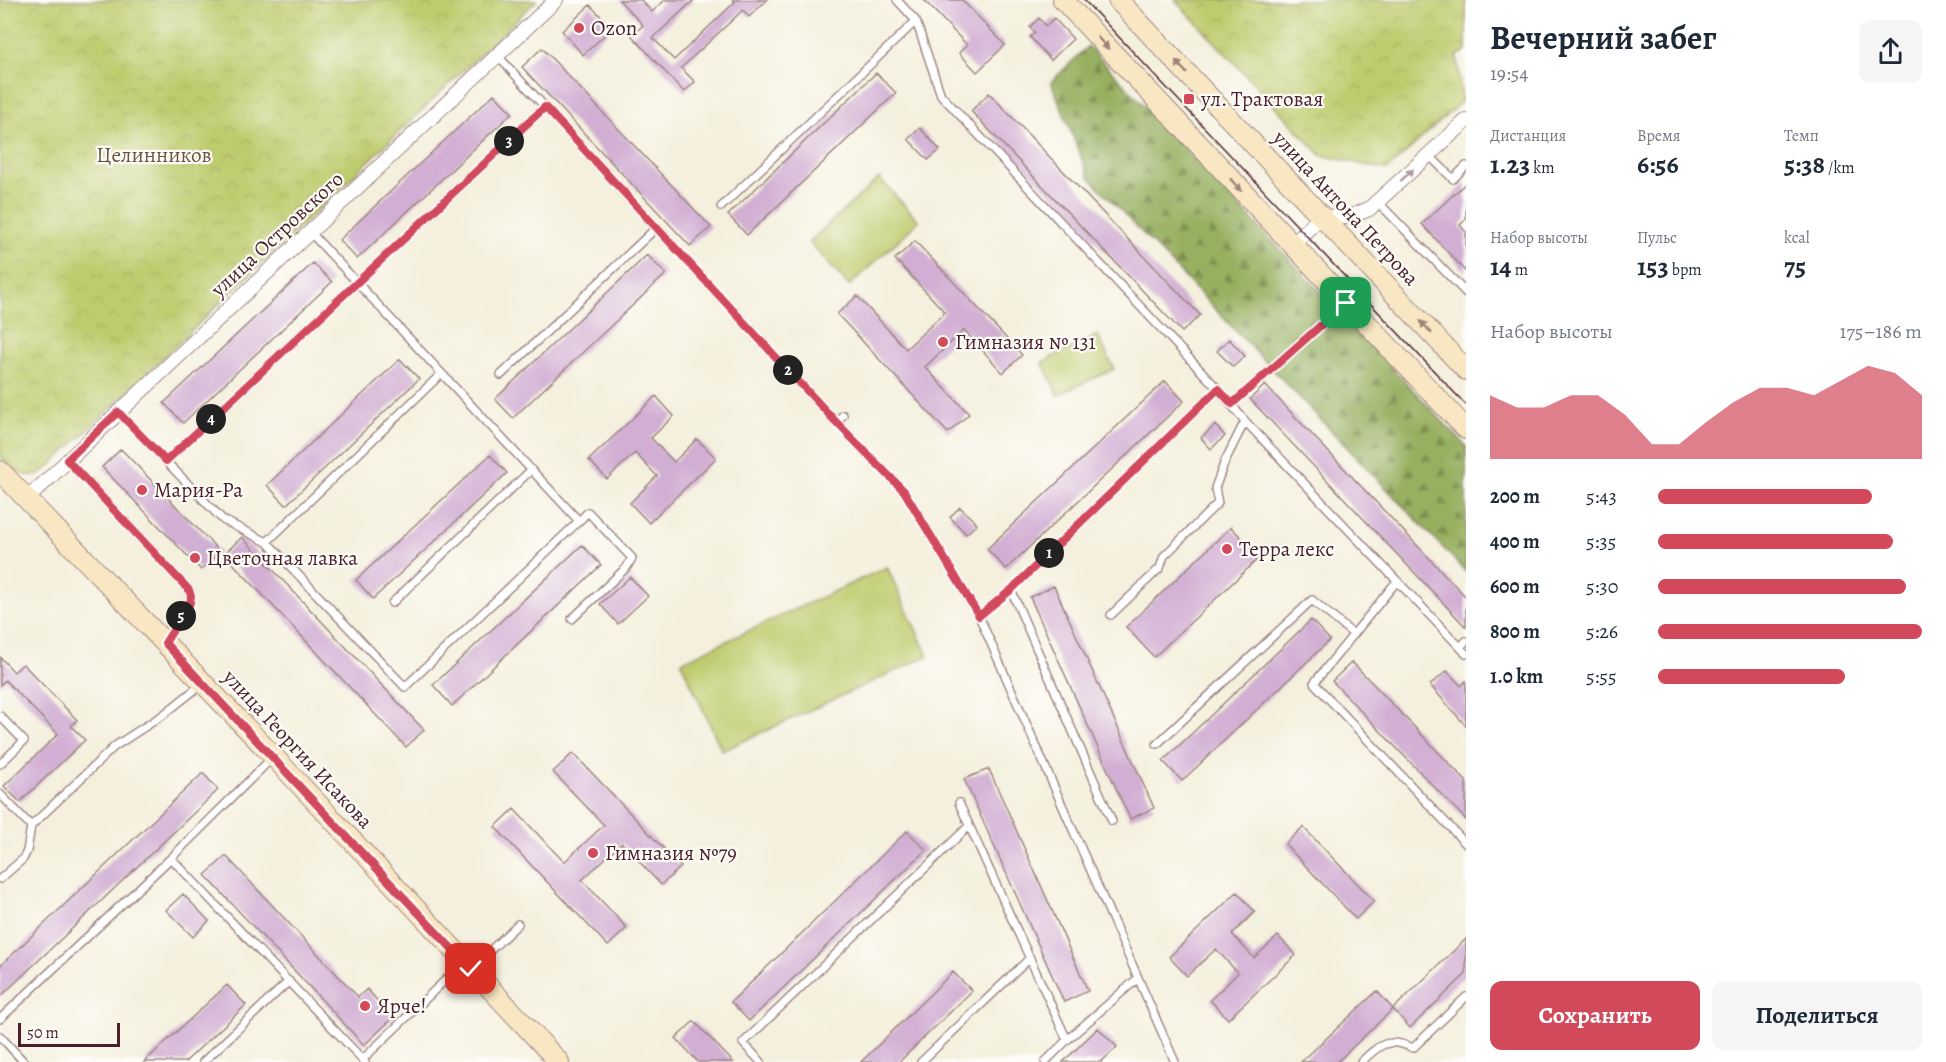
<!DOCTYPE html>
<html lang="ru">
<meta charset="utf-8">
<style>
:root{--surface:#fff;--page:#f6f6f7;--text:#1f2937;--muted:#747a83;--accent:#d1495b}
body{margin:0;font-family:Alegreya,serif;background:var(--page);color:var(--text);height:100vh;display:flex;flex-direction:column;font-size:22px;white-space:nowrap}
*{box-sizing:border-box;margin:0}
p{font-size:20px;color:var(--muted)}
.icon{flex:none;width:33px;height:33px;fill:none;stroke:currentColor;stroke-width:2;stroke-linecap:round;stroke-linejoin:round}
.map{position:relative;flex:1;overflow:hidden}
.panel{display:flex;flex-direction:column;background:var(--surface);width:480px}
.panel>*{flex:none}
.scale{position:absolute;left:18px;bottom:15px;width:102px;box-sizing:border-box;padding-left:6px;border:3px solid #4a1f2b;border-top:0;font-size:16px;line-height:21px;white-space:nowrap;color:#4a1f2b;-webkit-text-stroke:4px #fdfcf7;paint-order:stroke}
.pin{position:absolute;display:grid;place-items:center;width:51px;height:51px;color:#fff;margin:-26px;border-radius:12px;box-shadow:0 3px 9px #0006}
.km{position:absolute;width:30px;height:30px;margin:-15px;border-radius:50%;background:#222;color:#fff;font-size:16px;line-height:30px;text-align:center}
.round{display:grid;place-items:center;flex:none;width:63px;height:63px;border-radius:12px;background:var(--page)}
.summary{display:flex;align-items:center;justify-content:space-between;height:102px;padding:0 24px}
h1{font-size:33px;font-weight:600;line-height:45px}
.metrics{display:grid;grid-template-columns:repeat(3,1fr);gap:9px;height:102px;padding:6px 24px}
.metrics div{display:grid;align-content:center}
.metrics b{font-size:26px;font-weight:600}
.metrics small{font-size:16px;font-weight:400}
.metrics p{font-size:16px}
.chart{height:168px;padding:12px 24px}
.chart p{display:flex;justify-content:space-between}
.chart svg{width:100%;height:108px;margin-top:6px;fill:var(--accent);opacity:.7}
.cta{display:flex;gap:12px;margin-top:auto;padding:12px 24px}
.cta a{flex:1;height:69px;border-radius:12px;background:var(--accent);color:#fff;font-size:24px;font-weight:600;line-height:69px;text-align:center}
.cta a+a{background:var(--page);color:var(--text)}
ul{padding:0 24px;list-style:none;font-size:20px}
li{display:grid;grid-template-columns:96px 72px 1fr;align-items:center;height:45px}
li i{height:15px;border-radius:8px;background:var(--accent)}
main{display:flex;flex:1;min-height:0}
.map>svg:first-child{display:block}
</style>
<main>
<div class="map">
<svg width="1466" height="1062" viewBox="0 0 1466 1062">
<defs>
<pattern id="forest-firs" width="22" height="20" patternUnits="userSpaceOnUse" patternTransform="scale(1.5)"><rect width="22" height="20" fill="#97b061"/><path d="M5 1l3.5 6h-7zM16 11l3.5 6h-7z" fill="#7d8f50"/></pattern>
<pattern id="park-crowns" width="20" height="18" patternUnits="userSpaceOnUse" patternTransform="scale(1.5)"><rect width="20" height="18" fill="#bfcc6e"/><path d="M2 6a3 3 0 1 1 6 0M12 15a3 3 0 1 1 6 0" fill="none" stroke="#a6af5f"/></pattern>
</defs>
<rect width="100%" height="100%" fill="#fdfcf7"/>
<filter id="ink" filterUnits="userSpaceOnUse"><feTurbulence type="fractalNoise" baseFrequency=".0167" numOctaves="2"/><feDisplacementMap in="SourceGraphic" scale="12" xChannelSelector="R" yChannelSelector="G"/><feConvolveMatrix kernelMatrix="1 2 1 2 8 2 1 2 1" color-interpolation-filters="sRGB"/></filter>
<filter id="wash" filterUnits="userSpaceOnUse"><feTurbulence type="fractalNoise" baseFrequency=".008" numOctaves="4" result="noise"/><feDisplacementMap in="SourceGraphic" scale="24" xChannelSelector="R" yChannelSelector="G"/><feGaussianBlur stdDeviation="1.35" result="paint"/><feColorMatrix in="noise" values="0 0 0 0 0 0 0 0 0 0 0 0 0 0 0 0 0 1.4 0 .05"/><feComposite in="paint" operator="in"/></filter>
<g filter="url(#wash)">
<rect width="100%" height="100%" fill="#f4f0dd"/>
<path fill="#bfcc6e" stroke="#84764c" stroke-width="1.5" d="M879,178L919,221L849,286L809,242Z
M1098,335L1114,369L1058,395L1042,362Z
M887,567L928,656L722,751L681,662Z"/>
<path fill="url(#forest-firs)" stroke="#706846" stroke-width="1.5" d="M1088,46L1466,446V572L1089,177L1051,82Z"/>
<path fill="url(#park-crowns)" stroke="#84764c" stroke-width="1.5" d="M0,0H537L49,467C29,484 15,472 0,456Z
M1175,0H1466V51L1457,56L1462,101L1387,170L1321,155Z"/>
<g id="blocks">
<path fill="#d1aed3" d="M619,0H641L652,12L665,0H694L653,38L674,60L735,2L733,0H767L749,17L743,10L681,68L695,82L684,92L632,36L643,25Z
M924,0H962L1005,45L977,72L959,53L967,45Z
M590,5L612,28L583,55L562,31Z
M1039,18L1046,26L1054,18L1073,39L1051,60L1030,37L1035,33L1030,27Z
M542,48L711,227L690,246L522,67Z
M876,73L896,93L747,235L728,215Z
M989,93L1200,315L1182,332L971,111Z
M494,94L512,113L357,259L339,240Z
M920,128L940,150L928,160L908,139Z
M1466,183V219L1460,225L1466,232V272L1422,224Z
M915,241L1022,355L1003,373L964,330L925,367L969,414L948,433L837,314L857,296L906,349L945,312L895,259Z
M647,255L666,274L513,418L495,399Z
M313,263L332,282L183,423L164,403Z
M1229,339L1245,356L1233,367L1217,351Z
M400,359L419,379L286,505L267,485Z
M1165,381L1184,401L1006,569L987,549Z
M1265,385L1466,597V627L1250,399Z
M656,396L674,416L651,438L674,462L697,439L716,458L649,523L630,503L657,476L635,453L607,479L589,460Z
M1215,425L1225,436L1211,449L1201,438Z
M121,449L220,552L201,570L102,467Z
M490,455L507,473L373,599L356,580Z
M960,507L977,524L966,534L950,517Z
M1231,527L1260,557L1154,657L1126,627Z
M242,537L424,730L406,747L224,554Z
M582,545L601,565L452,706L433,685Z
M630,577L648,596L618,624L600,604Z
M1054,586L1154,808L1130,819L1030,597Z
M1311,620L1330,640L1182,781L1163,761Z
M0,657L14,672L23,664L77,720L71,726L85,740L20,802L4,786L58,734L5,680L0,685Z
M1352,662L1466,781V820L1332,681Z
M1447,671L1461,686L1466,681V726L1430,685Z
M573,753L681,867L661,885L622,843L582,880L627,928L608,946L495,827L514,809L564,862L604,825L553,772Z
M989,769L1088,991L1064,1002L964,779Z
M203,773L218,790L0,997V966Z
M1303,827L1374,901L1356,919L1285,844Z
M907,831L926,850L749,1021L731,1002Z
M226,856L358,997L367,989L393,1018L364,1045L205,875Z
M1237,892L1255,912L1232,934L1254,958L1278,936L1296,955L1228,1019L1210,1000L1238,973L1216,949L1187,976L1169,957Z
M183,894L209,921L193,937L166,910Z
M1466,939V974L1410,1028L1393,1009Z
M953,972L972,991L899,1062H861Z
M227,985L246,1005L185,1062H144Z
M1377,991L1393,1009L1337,1062H1301Z
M694,1021L733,1062H698L676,1038Z
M1098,1028L1117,1047L1101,1062H1063Z"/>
</g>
</g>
<g filter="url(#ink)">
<use href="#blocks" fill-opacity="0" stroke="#9f8884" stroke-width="1.5"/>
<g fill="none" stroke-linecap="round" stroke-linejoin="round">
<g stroke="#9f8884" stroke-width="10">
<path id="lane" d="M897,0L916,21L941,95L1218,389L1245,421L1460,647
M497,55L836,422L904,491L979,616L1175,1062
M1429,155L1453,179L1466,166
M1378,202L1466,293
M721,207L916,21
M310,232L579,521L588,512L632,558L627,567L572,619
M501,375L656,228
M1232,404L1344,304
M118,412L223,520L267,542L405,687L579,521
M836,422L843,415
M67,460L189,590L191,596L190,602L166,642
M166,461L545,107
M267,542L441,374
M1397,581L1314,683L1466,844
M1011,590L1112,821
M392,603L531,470
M1111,615L1160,568L1164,556L1218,503L1215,488L1225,461L1245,421
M979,616L1011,590L1218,389
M1466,641L1460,647L1466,654
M0,716L24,741L0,764
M1157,744L1312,600L1353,634
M0,794L31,826
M959,803L1067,1040L1137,979
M171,858L365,1062
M0,879L23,859L27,851L31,826L115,746L163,715L202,684
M473,967L518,924
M0,1019L171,858L272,758
M0,1036L24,1062
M362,1060L464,962
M203,1062L289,981
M761,1062L743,1043L969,826
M921,1062L1030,958
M1045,1062L1067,1040
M1361,1062C1380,1044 1388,1037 1413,1048L1466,997"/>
</g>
<g stroke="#9f8884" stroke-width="16">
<path id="street" d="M1291,245L1321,217H1349L1369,209L1466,121
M27,499L556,0"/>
</g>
<g stroke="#9f8884" stroke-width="22">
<path id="secondary" d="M1063,0L1466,429
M1118,0L1466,370
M0,471L274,757L559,1062"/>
</g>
<use href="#lane" stroke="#fff" stroke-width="7"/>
<use href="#street" stroke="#fff" stroke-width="14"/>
<use href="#secondary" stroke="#f9e7c3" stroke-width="20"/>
<path stroke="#4a1f2b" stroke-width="1.5" d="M1084,0L1466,405"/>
</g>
<defs><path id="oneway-solid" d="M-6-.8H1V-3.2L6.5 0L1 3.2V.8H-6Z" transform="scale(1.5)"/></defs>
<g fill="#a28377">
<use href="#oneway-solid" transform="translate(1103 43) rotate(47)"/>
<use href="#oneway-solid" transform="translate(1181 67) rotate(-133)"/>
<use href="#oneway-solid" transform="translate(1236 185) rotate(47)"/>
<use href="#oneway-solid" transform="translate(1426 327) rotate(-133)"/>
</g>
<use fill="#ae9aa0" href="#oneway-solid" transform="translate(1407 175) rotate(-42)"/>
</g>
<g fill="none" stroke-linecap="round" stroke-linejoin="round" filter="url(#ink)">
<g stroke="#fff" stroke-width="12">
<path id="route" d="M471,969L165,643L190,603L191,596L189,590L67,460L118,412L166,461L545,107L836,422L904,491L979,616L1011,590L1218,389L1232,404L1346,303"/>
</g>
<use href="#route" stroke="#d1495b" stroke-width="8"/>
</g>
<g fill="#d1495b" stroke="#fdfcf7" stroke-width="2">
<circle cx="579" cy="28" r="6"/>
<rect x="1183" y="93" width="12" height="12" rx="3"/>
<circle cx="943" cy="342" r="6"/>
<circle cx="142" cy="490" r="6"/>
<circle cx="1227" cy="549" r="6"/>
<circle cx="195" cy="558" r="6"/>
<circle cx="593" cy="853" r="6"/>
<circle cx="365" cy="1006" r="6"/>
</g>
<g text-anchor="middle" stroke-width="4.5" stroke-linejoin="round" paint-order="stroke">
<g font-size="21" fill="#4a1f2b" stroke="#fdfcf7" text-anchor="start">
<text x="591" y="35">Ozon</text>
<text x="1201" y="106">ул. Трактовая</text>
<text x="955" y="349">Гимназия № 131</text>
<text x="154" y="497">Мария-Ра</text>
<text x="1239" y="556">Терра лекс</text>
<text x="207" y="565">Цветочная лавка</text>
<text x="605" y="860">Гимназия №79</text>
<text x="377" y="1013">Ярче!</text>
</g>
<g font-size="21" fill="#6d533f" stroke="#fdfcf7">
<text x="154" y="162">Целинников</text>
</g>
<g font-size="21" fill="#4a1f2b" stroke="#fdfcf7">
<text transform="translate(1346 208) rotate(47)" y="7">улица Антона Петрова</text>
<text transform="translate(277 234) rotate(-43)" y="7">улица Островского</text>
<text transform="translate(298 749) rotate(47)" y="7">улица Георгия Исакова</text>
</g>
</g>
</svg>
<div class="scale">50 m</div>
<div class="pin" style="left:1346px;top:303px;background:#1e9e55"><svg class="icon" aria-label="arrive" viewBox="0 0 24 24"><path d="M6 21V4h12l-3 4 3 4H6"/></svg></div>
<div class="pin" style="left:471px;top:969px;background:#d93025"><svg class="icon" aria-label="check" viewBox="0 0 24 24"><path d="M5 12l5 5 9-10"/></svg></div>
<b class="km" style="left:1049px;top:553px">1</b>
<b class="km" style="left:788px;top:370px">2</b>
<b class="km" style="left:509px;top:141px">3</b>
<b class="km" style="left:211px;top:419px">4</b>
<b class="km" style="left:181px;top:616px">5</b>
</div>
<section class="panel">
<div class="summary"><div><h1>Вечерний забег</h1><p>19:54</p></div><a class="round"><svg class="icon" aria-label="share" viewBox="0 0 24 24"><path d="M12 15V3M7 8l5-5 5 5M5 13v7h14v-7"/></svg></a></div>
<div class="metrics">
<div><p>Дистанция</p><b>1.23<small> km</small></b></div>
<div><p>Время</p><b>6:56</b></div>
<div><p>Темп</p><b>5:38<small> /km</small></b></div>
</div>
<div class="metrics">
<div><p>Набор высоты</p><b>14<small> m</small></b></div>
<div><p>Пульс</p><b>153<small> bpm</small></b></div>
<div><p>kcal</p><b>75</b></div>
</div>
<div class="chart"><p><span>Набор высоты</span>175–186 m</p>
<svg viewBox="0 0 160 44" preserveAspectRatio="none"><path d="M0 44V18L10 23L20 23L30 18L40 18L50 26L60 38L70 38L80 29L90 21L100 15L110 15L120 18L130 12L140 6L150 9L160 18V44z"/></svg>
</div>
<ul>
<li><b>200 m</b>5:43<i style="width:81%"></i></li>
<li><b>400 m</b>5:35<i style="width:89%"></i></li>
<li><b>600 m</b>5:30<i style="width:94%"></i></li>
<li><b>800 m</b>5:26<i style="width:100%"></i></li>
<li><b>1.0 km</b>5:55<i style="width:71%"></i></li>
</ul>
<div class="cta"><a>Сохранить</a><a>Поделиться</a></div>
</section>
</main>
